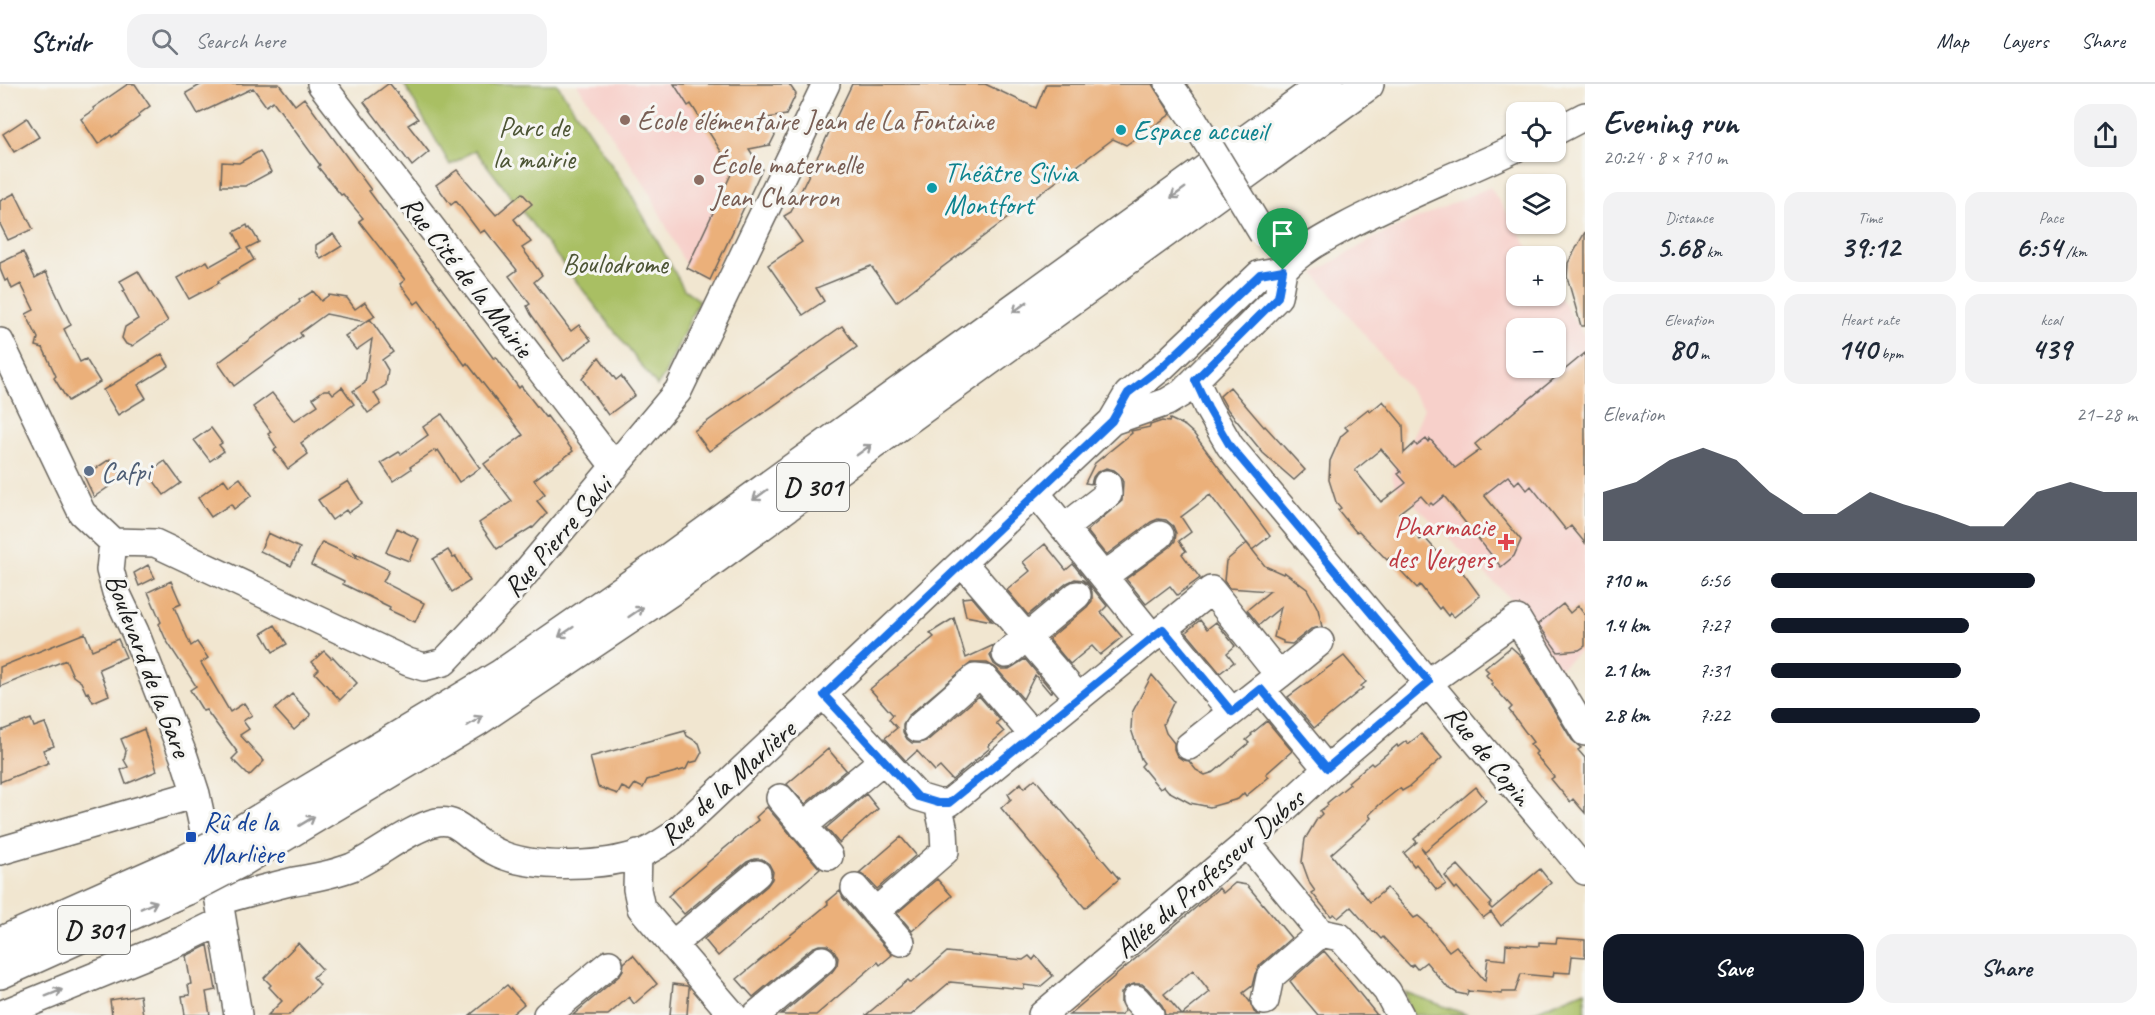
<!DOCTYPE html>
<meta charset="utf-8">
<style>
:root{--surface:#fff;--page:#f2f2f3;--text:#1f2937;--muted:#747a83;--line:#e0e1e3;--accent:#111827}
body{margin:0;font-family:Caveat,sans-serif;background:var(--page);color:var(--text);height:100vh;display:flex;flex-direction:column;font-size:22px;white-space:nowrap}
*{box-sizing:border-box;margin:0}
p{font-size:20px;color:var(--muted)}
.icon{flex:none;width:33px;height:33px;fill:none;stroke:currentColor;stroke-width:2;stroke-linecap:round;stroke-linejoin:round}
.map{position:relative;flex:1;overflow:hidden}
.panel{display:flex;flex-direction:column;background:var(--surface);width:570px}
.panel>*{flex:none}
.buttons{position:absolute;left:1506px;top:18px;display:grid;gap:12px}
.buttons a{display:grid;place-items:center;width:60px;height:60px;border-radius:12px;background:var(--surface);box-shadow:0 2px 4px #0004;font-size:30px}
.pin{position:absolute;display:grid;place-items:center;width:51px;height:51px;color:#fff;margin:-62px -26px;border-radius:50% 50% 50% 0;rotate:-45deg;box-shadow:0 0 6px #0007}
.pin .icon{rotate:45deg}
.round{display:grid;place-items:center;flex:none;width:63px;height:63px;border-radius:18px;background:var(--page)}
.head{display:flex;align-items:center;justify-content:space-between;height:102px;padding:0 18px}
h1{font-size:33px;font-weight:600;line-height:45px}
.metrics{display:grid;grid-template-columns:repeat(3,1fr);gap:9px;height:102px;padding:6px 18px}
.metrics div{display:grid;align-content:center;border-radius:15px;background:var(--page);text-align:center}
.metrics b{font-size:30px;font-weight:600}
.metrics small{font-size:16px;font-weight:400}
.metrics p{font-size:16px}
.chart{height:168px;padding:12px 18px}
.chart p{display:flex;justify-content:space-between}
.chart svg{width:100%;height:108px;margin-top:6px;fill:var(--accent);opacity:.7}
.button{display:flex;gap:12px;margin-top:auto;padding:12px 18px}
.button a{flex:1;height:69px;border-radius:18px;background:var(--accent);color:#fff;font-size:24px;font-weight:600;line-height:69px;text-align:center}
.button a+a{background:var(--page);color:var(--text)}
ul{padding:0 18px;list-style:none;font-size:20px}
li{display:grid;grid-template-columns:96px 72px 1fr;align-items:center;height:45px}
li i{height:15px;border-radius:8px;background:var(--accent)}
header{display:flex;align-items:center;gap:36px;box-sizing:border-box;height:84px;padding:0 30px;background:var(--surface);border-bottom:2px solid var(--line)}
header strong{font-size:28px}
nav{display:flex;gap:33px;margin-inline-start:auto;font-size:21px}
.search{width:420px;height:54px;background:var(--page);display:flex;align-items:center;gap:15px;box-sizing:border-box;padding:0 21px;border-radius:18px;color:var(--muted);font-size:22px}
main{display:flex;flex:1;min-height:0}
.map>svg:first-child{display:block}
</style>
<header>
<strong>Stridr</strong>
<div class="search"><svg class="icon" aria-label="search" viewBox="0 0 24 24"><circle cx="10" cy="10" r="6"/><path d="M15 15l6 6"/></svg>Search here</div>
<nav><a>Map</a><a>Layers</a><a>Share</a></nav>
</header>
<main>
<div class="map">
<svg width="1585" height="931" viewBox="0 0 1585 931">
<rect width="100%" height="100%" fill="#f6f6f2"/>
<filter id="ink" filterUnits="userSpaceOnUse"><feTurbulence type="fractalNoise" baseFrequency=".0167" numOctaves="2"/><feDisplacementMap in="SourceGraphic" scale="12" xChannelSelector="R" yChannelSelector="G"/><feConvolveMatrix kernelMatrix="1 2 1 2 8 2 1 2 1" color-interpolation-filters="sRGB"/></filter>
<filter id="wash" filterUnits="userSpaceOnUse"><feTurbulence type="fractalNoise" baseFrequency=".008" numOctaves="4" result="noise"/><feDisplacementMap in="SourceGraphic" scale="24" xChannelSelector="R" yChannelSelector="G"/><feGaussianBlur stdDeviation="1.35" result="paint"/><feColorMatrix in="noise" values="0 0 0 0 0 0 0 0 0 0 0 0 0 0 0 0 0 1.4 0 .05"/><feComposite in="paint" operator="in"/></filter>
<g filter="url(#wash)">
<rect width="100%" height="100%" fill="#f1e6d0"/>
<path fill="#f7d0ca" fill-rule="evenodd" d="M577,0H707L762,85L710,196L687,184L648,106Z
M1490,103L1534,172H1516V212H1556V207L1585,253V563L1556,587L1527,531L1395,401L1392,391L1394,381L1409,363L1424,324L1314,189L1378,152ZM1516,244H1556V284H1516Z"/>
<path fill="#a9bf64" stroke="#626e40" stroke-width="1.5" d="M404,0H557L631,110L684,205L699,216L664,292L657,302L475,66L450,81Z
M1585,906V931H1526Z
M1405,908L1468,931H1410Z"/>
<g id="blocks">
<path fill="#ebb07a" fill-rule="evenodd" d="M128,0H135L150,22L138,31L139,33L112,53L111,51L98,60L81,35L94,26L93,24Z
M202,0H279L295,21L304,14L371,106L369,107L494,275L496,273L519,304L521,302L545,333L547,332L573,367L534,396L545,410L537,417L547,429L533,444L532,443L497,465L479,439L512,417L484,380L523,351L467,279L465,281L419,217L415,220L400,200L405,196L359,137L363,134L343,110L341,111L318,83L320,81L273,17L266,22L253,4L198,30L186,9Z
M388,0H390L418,35L408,41L429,68L412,82L364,18Z
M674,0H789L796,10L786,31L767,34L775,51L770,61L749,65L762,85L710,196L687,184L733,86L691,20L688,22Z
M852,0H985L1036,24L1046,0H1152L1171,30L1126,61L1113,55L896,218L871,182L816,204L824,217L803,231L768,181L802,158L784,132L791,128Z
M27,34L39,53L14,68L3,50Z
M260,67L271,88L245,102H221L222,78L239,79Z
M457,86L496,131L522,109L532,120L514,135L531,158L522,164L542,191L534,198L571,247L579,241L591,256L564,277L531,230L527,222L530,220L509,192L517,186L485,146L480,149L456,117L451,121L436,101Z
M15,109L33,145L8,156L0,140V117Z
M247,141L248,144L250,143L259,158L247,164L254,176L218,197L219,199L189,215L177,194L207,177L210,182L242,164L234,148Z
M1585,148V242H1581L1567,193L1568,179Z
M333,150L342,162L321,175L316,167V161Z
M23,168L35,194L46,188L71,241L64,245L80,278L86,275L100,298L68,317L54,294L56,292L43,264L36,262L38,254L26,230L34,226L21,200L12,205L8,195L5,197L0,185V179Z
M138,187L168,237L132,262L126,260L122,254L125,243L138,235L123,207L125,206L120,197Z
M313,207L321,217L329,211L347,214L355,225L365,218L375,232L366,238L326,230L300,249L302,252L234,302L218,279L300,218L299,216Z
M370,235L393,268L382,276L388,286L386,301L374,309L381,320L368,329L353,307L365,299L372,255L356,266L345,252Z
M842,242L857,263L709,367L694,347Z
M1585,269V459L1571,442L1566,446L1531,402L1527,406L1519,396L1515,400L1508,392L1484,411L1521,456L1514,472L1501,483L1444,412L1433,421L1431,419L1429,421L1421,412L1399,429L1420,456L1424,453L1451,483L1454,481L1459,487L1461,486L1480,512L1454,533L1450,529L1448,532L1441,523L1439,525L1420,501L1417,504L1389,474L1387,476L1359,447L1356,448L1338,426L1341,424L1336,418L1329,396L1330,377L1341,352L1348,346L1345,343L1368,325L1370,328L1383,317L1403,341L1404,369L1415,359L1417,362L1426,355L1428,358L1430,355L1455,384L1480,366L1475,360ZM1381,365L1401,388L1398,390L1406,399L1381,418L1355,386Z
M162,270L169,282L138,301L146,314L118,331L103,306Z
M599,273L616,296L621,292L635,311L608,331L582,295Z
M342,303L354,320L301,359L308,370L288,385L274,366L277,364L268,350L271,348L253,323L272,309L294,337L318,321L313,314L324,306H330L333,310Z
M1230,303L1264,343L1265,342L1305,386L1294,396L1263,369L1228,326L1220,312Z
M442,330L480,384L459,398L438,366L436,368L435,366L410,383L411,385L393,397L381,379L399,368L401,370L428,351L423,343Z
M1170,335L1185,342L1194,350L1270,452L1252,466L1210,411L1181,433L1191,448L1179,457L1186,467L1182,470L1200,494L1177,511L1170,502L1146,520L1126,495L1170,463L1175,457L1176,449L1173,442L1166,436L1158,435L1151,438L1106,471L1087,447L1122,417L1123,398L1119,390L1114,386L1106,384L1097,388L1093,393L1091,400L1085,399L1095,379L1132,349L1131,347L1150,343V341L1162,337L1169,338Z
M211,344L222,359L219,361L224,367L210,377L194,356Z
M110,375L123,393L94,413L84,392Z
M165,377L181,399L164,411L148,389Z
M240,394L252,411L234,425L231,420L211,433L198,414L224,395L229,402Z
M348,397L362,419L348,429L346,426L332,436L318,416Z
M397,444L419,455L409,477L386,468Z
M268,449L300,464L291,482L260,467Z
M322,458L358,475L354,469L389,486L383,498L424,519L415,538L389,526L390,523L343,500L344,497L311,481Z
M1247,459L1265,482L1283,490L1284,488L1307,505L1318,525L1322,543L1311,545L1292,560L1283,559V557L1274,553L1281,523L1259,541L1247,526L1270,507L1229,504L1224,497L1226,477Z
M1045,460L1066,486L1073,480L1107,522L1101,528L1122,553L1100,571L1092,562L1070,580L1049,555L1087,523L1092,517V508L1089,501L1083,496L1075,495L1067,499L1028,531L1007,506L1030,487L1023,478Z
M448,466L453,474L456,473L470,497L452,508L433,475Z
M148,481L155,494L139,502L134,489Z
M171,497L181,520L174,523L191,562L197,558L208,574L201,579L230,628L244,619L252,631L243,637L249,645L240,651L264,677L249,692L232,675L238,669L206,626L203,627L190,606L196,602L166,556L159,540L161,538L148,508Z
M972,513L992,537L966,532L962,514Z
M1563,520L1570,529L1578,522L1585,531V562L1579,566L1558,568L1538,540Z
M954,534L966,574L994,561L990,572L994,580L1001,585H1009L1025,575L1052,607L1050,609L1035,591L1023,615L996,584L987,579H971L908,632L903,640V648L907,655L912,659H920L928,656L979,612L1000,636L996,639L1004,648L988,662L990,664L952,696L940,683L935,687L917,667L906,677L885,654L897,644L889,635L893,631L870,605L934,553L930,549Z
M1200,536L1207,545L1216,538L1235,562L1227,569L1234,578L1220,589L1186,548Z
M275,541L287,560L273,568L262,549Z
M85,549L92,566L118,555L126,573L99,585L109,611L93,618L88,608L86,609L81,598L73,592L66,576L0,603V583Z
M1511,563L1521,572L1572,656L1581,664L1578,666L1585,674V729L1573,715L1570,718L1551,695L1554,693L1535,670L1537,668L1530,660L1533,658L1509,626L1512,623L1491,600L1493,599L1486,591L1489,588L1485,584Z
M324,567L331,574L333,573L357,599L340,616L315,589L319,585L312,578Z
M1344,572L1366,598L1361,602L1363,604L1314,644L1288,613Z
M1152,591L1174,617L1163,640L1166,649L1174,659V665L1177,672L1183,676L1189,677L1196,686L1205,691L1214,688L1249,659L1246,656L1252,651L1251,650L1267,637L1292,667L1266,690L1269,693L1246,712L1244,709L1238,715L1210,723L1190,719L1168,707L1164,702L1160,705L1141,682L1144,679L1141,675L1131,645L1132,629Z
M292,610L311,631L294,646L275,625Z
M31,635L34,643L45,639L54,662L43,666L48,679L0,698V647Z
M144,645L157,687L126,700L121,686L128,683L124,676L126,667L121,655Z
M685,647L687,652L699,659L702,668L697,677L689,679L686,685L647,696L643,704L635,700L630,707L622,703L618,710L598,703L590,673Z
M1421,650L1442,674L1409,703L1402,707L1400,704L1380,720L1369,731L1371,734L1366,739L1331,770L1370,818L1387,804L1414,834L1418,832L1424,837L1449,867L1456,862L1485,897L1488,874L1505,876L1506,860L1539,862V858L1556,859L1557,854L1585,856V873L1572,872L1570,889L1554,888L1553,893L1521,890L1515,908H1502V910L1468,907L1467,911L1457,909L1447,903L1426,878L1417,885L1413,880L1411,883L1383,853L1381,855L1374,847L1373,848L1351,823L1338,834L1334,830L1331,832L1312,809L1315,807L1310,800L1302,778L1305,755L1317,735L1322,730L1320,727L1328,721L1327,719L1350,700L1348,698L1371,679L1373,681L1377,678L1397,661L1398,663L1406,657L1408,660Z
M828,665L846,686L805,720L787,700Z
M1035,695L1119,795L1085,824L1001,724L1011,715L1008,710L1021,699L1024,704Z
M1476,703L1486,716L1425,767L1421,763L1446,800L1437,806L1416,780L1414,782L1404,769L1417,758L1414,755Z
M866,710L878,725L839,759L826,744Z
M767,723L820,785L718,872L704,855L767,802L772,795L773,788L769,780L762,775H754L747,778L684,830L668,812L758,736L756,733Z
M901,753L916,771L877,805L867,794L859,789Z
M1458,781L1492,819L1489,822L1492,825L1540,785L1551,799L1501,842L1491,828L1483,834L1457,803L1455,805L1445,792Z
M937,795L952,812L912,847L897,829Z
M1235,799L1247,801L1291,854L1260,881L1255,890L1252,902L1243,909L1250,918L1254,928L1259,931H1182L1210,908L1193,886L1164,910L1182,931H1165L1162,921L1148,905L1142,900H1134L1126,903L1121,909V919L1125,927L1120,931H1069L1219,804L1223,809Z
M840,807L843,814L892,871L880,881L878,878L816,931H781L832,888L837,881L838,874L834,866L827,861H819L812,864L753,913L737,895L828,820L827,818Z
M298,859L322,885L313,893L320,901L289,931H268L282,917L269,903L271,901L264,894Z
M208,861L216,906L206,908L210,931H185L182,912L190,911L188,901L191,900L186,872Z
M1324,867L1356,905L1377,931H1318L1296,905L1290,897Z
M947,868L1023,876L1029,872L1033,876L1036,872L1053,892L1040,903L1024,901V905L950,898L911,931H866L908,896L911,899Z
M633,871L657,900L634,920L629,913L608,931H573L619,892L623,886L624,879Z
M673,900L687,902L689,904L687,931H670Z
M507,901L524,920L511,931H470Z
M140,911L143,931H112L110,916Z"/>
</g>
</g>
<g filter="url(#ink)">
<use href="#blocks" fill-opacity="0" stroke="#67635b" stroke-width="1.5"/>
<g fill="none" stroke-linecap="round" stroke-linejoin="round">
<g stroke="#67635b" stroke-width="30">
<path id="minor" d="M321,0L615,383
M1169,0L1193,35
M1556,47L1585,32
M1283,186C1300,167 1321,156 1343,144C1399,114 1459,91 1516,64
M0,258L82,429L113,458L110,486L116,508L135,548L184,673L196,710L219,817L238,931
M1195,296L1208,324L1230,362L1585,787
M1112,337L1167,318L1182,309L1278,213L1283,186
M1036,409L1153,554
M1064,444L1108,410L1107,400
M113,458L155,459L408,578L424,583L444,578L506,512L678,307L826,0
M963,479L1079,614
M1104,492L1160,451
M1163,545L1232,628
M1006,570L1077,511
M1261,605L1327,685
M824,611L918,713L938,719H949L1211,506L1279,591L1320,558
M918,644L975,594L985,595L1033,651
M1189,662L1279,591
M780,714L829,772
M803,742L883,676
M1247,759L1321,849L1340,853L1387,907L1400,931
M0,767L196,710
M638,770L637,805L641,824L733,931
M855,804L901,858
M219,817C243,810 266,804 290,798C311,794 332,791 352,783C378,771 410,744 437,738C456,734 466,750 481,759C488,764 497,769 505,772C540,785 606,782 640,770C652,766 662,758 672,752L1112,337L1128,310L1162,283L1260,190L1283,186
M875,828L945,767L944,747L938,719
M672,861L757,790
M1136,915L1150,931
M1265,917L1270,893L1321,849
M0,931L181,857L222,837
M547,931L609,880
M756,931L822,876
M1042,931L1247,759L1327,685L1429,598L1517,535L1585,648"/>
</g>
<g stroke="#67635b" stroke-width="36">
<path id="highway" d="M233,753L500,593L665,479L1327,0
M239,777L477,635L672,504L1367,0
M0,860L184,778
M0,888L187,804"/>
</g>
<use href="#minor" stroke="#fff" stroke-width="27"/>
<use href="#highway" stroke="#fff" stroke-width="33"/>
<g stroke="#67635b" stroke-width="30" stroke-linecap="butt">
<path id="minor-bridge" d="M1193,35L1263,150"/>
</g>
<g stroke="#67635b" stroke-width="36" stroke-linecap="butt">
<path id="highway-bridge" d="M184,778L233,753
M187,804L239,777"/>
</g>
<use href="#minor-bridge" stroke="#fff" stroke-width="27"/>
<use href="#highway-bridge" stroke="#fff" stroke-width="33"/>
</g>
<defs><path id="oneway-shaft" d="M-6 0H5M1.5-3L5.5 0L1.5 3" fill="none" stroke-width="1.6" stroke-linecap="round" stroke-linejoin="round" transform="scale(1.5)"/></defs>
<g stroke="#999">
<use href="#oneway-shaft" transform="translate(1178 109) rotate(144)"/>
<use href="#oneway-shaft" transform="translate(1020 223) rotate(144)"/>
<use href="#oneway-shaft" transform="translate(864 366) rotate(-36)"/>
<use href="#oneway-shaft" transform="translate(760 411) rotate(144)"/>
<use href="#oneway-shaft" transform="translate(636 528) rotate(-34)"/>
<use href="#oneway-shaft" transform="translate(566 548) rotate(146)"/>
<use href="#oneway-shaft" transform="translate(475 637) rotate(-32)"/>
<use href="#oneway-shaft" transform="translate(307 737) rotate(-31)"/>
<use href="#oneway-shaft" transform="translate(149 821) rotate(-24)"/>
<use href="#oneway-shaft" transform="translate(54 909) rotate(-22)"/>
</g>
</g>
<g fill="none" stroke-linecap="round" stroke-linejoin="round" filter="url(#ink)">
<g stroke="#fff" stroke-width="12">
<path id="route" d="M1283,186L1278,213L1195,296L1208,324L1230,362L1429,598L1327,684L1261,605L1232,628L1163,545L949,719H938L918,713L824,611L1112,337L1128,309L1162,283L1260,190Z"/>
</g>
<use href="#route" stroke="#1a73e8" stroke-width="8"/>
</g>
<g fill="#8d6e63" stroke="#f6f6f2" stroke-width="2">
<circle cx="625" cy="36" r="6"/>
<circle cx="699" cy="96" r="6"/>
</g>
<g fill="#0f9aa8" stroke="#f6f6f2" stroke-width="2">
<circle cx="1121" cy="46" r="6"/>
<circle cx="932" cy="104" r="6"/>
</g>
<circle fill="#5c6f8a" stroke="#f6f6f2" stroke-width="2" cx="89" cy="387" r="6"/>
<path fill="#e0444e" stroke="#f6f6f2" stroke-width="2" d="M1503 449h6v6h6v6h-6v6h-6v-6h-6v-6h6z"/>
<rect fill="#1a4fb4" stroke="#f6f6f2" stroke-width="2" x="185" y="747" width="12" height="12" rx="3"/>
<g text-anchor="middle" stroke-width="6" stroke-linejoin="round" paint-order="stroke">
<g fill="#f6f6f2" stroke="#5d5d5c" stroke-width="1.5">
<rect x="777" y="379" width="72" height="48" rx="4.5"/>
<rect x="58" y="822" width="72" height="48" rx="4.5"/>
</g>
<g font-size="27" font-weight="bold" fill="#1c1c1c">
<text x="813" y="412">D 301</text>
<text x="94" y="855">D 301</text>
</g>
<g font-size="28" fill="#785e54" stroke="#f6f6f2" text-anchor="start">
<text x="637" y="46">École élémentaire Jean de La Fontaine</text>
<text x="711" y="90">École maternelle<tspan x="711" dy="32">Jean Charron</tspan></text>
</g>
<g font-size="28" fill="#4d5535" stroke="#f6f6f2">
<text x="534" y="52">Parc de<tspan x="534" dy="32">la mairie</tspan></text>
<text x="615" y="189">Boulodrome</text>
</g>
<g font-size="28" fill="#0d838f" stroke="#f6f6f2" text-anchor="start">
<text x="1133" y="56">Espace accueil</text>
<text x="944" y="98">Théâtre Silvia<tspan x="944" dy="32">Montfort</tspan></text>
</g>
<g font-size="28" fill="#1c1c1c" stroke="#f6f6f2">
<text transform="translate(468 192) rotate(52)" y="10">Rue Cité de la Mairie</text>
<text transform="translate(557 452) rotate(-49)" y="10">Rue Pierre Salvi</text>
<text transform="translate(149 581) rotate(69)" y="10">Boulevard de la Gare</text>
<text transform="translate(1489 671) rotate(51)" y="10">Rue de Copin</text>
<text transform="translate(727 698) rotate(-42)" y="10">Rue de la Marlière</text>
<text transform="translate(1209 789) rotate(-41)" y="10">Allée du Professeur Dubos</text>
</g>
<g font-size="28" fill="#4e5e75" stroke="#f6f6f2" text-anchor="start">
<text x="101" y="397">Cafpi</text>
</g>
<g font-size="28" fill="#be3a42" stroke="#f6f6f2" text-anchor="end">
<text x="1494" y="452">Pharmacie<tspan x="1494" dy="32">des Vergers</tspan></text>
</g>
<g font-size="28" fill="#164399" stroke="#f6f6f2" text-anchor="start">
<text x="203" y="747">Rû de la<tspan x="203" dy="32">Marlière</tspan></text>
</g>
</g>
</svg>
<div class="buttons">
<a><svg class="icon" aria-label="locate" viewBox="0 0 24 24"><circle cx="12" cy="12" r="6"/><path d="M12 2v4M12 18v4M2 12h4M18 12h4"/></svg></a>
<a><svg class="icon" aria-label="layers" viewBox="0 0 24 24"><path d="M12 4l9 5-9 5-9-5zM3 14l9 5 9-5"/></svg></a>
<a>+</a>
<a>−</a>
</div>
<div class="pin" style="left:1283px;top:186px;background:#1e9e55"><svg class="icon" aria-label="arrive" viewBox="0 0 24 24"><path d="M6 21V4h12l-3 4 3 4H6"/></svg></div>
</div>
<section class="panel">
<div class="head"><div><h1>Evening run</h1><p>20:24 · 8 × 710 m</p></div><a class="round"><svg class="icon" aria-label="share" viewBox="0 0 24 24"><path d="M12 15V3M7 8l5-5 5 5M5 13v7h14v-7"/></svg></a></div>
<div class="metrics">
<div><p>Distance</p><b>5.68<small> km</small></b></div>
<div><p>Time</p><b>39:12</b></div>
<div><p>Pace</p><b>6:54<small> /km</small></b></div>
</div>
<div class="metrics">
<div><p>Elevation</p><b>80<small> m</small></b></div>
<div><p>Heart rate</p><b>140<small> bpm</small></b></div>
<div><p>kcal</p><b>439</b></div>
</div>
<div class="chart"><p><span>Elevation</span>21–28 m</p>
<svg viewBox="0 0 160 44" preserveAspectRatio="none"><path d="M0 44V24L10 20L20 11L30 6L40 11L50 24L60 33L70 33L80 24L90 29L100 33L110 38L120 38L130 24L140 20L150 24L160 24V44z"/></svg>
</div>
<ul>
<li><b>710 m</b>6:56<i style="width:72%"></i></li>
<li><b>1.4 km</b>7:27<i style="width:54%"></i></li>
<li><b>2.1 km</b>7:31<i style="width:52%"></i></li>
<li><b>2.8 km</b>7:22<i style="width:57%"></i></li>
</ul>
<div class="button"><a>Save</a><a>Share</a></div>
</section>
</main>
